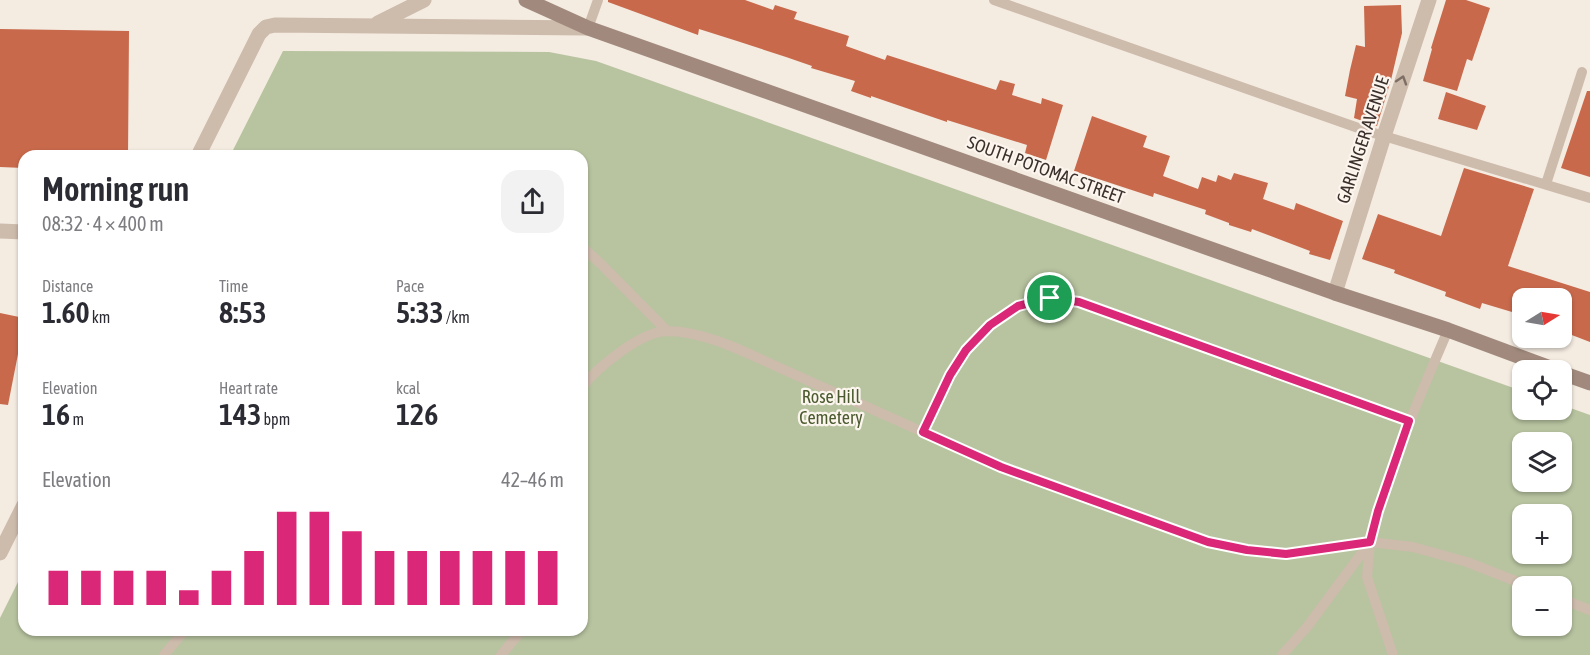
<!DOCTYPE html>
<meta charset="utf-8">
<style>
:root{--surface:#fff;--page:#f2f2f3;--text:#2b2b33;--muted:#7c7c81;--accent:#db2777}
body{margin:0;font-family:"Asap Condensed",sans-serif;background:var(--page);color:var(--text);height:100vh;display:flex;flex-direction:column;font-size:22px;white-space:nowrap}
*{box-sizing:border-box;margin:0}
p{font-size:20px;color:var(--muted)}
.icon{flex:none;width:33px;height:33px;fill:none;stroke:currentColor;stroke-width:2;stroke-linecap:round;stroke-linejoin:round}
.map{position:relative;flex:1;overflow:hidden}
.side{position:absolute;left:18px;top:150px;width:570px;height:486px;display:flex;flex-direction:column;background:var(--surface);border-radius:18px;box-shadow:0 2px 4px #0004}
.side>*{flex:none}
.needle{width:39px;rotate:79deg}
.controls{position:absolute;left:1512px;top:288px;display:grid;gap:12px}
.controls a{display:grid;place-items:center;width:60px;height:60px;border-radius:12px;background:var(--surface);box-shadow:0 2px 4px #0004;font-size:30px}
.pin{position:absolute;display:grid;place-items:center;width:51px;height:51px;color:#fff;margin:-26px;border:3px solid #fff;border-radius:50%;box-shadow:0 2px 6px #0007}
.round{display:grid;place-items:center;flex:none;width:63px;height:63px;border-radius:18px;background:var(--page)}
.overview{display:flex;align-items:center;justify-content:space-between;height:102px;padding:0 24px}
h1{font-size:33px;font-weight:600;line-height:45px}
.figures{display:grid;grid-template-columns:repeat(3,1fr);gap:9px;height:102px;padding:6px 24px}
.figures div{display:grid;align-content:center}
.figures b{font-size:30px;font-weight:600}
.figures small{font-size:16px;font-weight:400}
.figures p{font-size:16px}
.chart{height:168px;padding:12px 24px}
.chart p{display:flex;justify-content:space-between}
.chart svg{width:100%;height:108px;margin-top:6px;stroke:var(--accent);stroke-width:6}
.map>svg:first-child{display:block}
</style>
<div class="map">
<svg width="1590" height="655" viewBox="0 0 1590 655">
<rect width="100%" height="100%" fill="#f4ebe1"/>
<path fill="#b8c4a0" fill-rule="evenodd" d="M283,51L549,52L596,61L1522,391V410H1562V405L1590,415V655H0V618L24,570V630H582V156H230ZM1522,442H1562V482H1522ZM1522,514H1562V554H1522ZM1522,586H1562V626H1522Z"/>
<path fill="#c8694b" d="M608,0H745L773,10L775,5L797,12L794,19L849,36L846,46L885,60L887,55L996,90L1000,80L1015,84L1012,95L1041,104L1042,98L1063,105L1046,160L1025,153L1027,145L947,120V122L871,96V98L851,91L855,81L811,68L812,66L786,57L737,41L699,29L698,35L608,2Z
M1446,0H1466L1490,8L1472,61L1467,59L1457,91L1423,81L1432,49L1431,48Z
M1401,5L1402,33L1391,80L1377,126L1354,118L1357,99L1345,96L1350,70L1356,45L1365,47L1364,6Z
M0,29L129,31L128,156H24V168L0,167Z
M1587,91H1590V177L1561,168Z
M1446,92L1486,106L1477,130L1438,119Z
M1092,116L1147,136L1143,147L1170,156L1163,176L1198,189L1202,177L1216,182L1218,175L1231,180L1234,173L1268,183L1263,199L1294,210L1296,203L1343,221L1330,260L1309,254L1310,251L1252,229L1251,232L1229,225V223L1205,214L1206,210L1154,193L1153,197L1074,171Z
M1464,168L1534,189L1508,266L1590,292V342L1564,332L1566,329L1562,327V298H1522V315L1482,303L1480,309L1445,296L1446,292L1394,273L1395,270L1362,259L1378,214L1441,236Z
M0,313L24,318V355L18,354L8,405L0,404Z"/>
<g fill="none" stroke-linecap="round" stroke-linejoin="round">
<path stroke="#cdbbac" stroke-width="10" d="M994,0L1364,130L1590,198
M588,28L598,0
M1546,184L1582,72
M582,247L601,264L667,331
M582,387C598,367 641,331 668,331C710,332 752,356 789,372C834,392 878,412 923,432
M1409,421L1079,302C1070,301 1061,298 1052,298C1046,298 1039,300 1033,302C973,318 947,380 923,432L1001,467L1208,542L1247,550L1285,554L1370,542C1388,469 1418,400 1448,330
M1370,542L1413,547L1467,562L1528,586
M1370,543L1367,577L1393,655
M1562,599L1590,610
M164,655L185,630
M501,655L522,630
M1282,655L1307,627L1370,542"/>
<path stroke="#cdbbac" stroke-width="15" d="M378,23L424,0
M198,156L259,34L266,27L275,25L588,28
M0,231L24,232
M1335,293L1384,136L1429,0
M0,553L24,505"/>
<path stroke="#a18a7d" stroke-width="15" d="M526,0L588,28L1335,293L1448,330L1556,370
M1562,373L1590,383"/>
</g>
<defs><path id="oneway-chevron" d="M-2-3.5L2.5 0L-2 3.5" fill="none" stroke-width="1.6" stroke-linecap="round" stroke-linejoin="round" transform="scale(1.5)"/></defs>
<use stroke="#7d6f65" href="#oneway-chevron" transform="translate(1402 80) rotate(-72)"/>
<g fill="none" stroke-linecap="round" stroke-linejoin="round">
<g stroke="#fff" stroke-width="12">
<path id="route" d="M1050,298L1079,302L1409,421L1378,511L1370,542L1286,554L1247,550L1208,542L1001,467L923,432L950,375L966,350L990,325L1018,306Z"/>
</g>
<use href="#route" stroke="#db2777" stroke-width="8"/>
</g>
<g text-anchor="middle" stroke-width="4.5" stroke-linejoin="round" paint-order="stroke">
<g font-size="18" fill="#3b302b" stroke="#fbf5ee">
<text transform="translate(1363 140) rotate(-72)" y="6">GARLINGER AVENUE</text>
<text transform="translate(1046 170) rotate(20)" y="6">SOUTH POTOMAC STREET</text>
</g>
<g font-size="18" fill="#4a5a2e" stroke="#fbf5ee">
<text x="831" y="403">Rose Hill<tspan x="831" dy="21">Cemetery</tspan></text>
</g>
</g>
</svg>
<div class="controls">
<a><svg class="needle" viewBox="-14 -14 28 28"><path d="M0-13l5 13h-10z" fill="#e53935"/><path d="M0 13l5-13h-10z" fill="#7c7c81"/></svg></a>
<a><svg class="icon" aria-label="locate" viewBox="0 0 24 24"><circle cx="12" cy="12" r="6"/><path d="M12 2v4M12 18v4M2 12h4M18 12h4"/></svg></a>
<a><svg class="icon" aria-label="layers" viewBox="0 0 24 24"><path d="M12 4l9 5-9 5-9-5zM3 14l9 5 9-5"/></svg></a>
<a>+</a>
<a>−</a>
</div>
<div class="pin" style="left:1050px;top:298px;background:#1e9e55"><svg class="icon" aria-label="arrive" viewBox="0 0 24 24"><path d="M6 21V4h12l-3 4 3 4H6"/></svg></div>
<section class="side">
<div class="overview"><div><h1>Morning run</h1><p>08:32 · 4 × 400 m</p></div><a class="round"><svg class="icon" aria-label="share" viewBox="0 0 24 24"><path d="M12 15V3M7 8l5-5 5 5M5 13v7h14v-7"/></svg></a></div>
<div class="figures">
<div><p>Distance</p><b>1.60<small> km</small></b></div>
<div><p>Time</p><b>8:53</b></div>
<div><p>Pace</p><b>5:33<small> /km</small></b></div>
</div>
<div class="figures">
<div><p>Elevation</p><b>16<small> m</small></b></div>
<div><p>Heart rate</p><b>143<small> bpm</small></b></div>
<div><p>kcal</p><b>126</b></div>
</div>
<div class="chart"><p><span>Elevation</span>42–46 m</p>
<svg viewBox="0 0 160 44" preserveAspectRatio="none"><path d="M5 44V30M15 44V30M25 44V30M35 44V30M45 44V38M55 44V30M65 44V22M75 44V6M85 44V6M95 44V14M105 44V22M115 44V22M125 44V22M135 44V22M145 44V22M155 44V22"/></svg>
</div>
</section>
</div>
